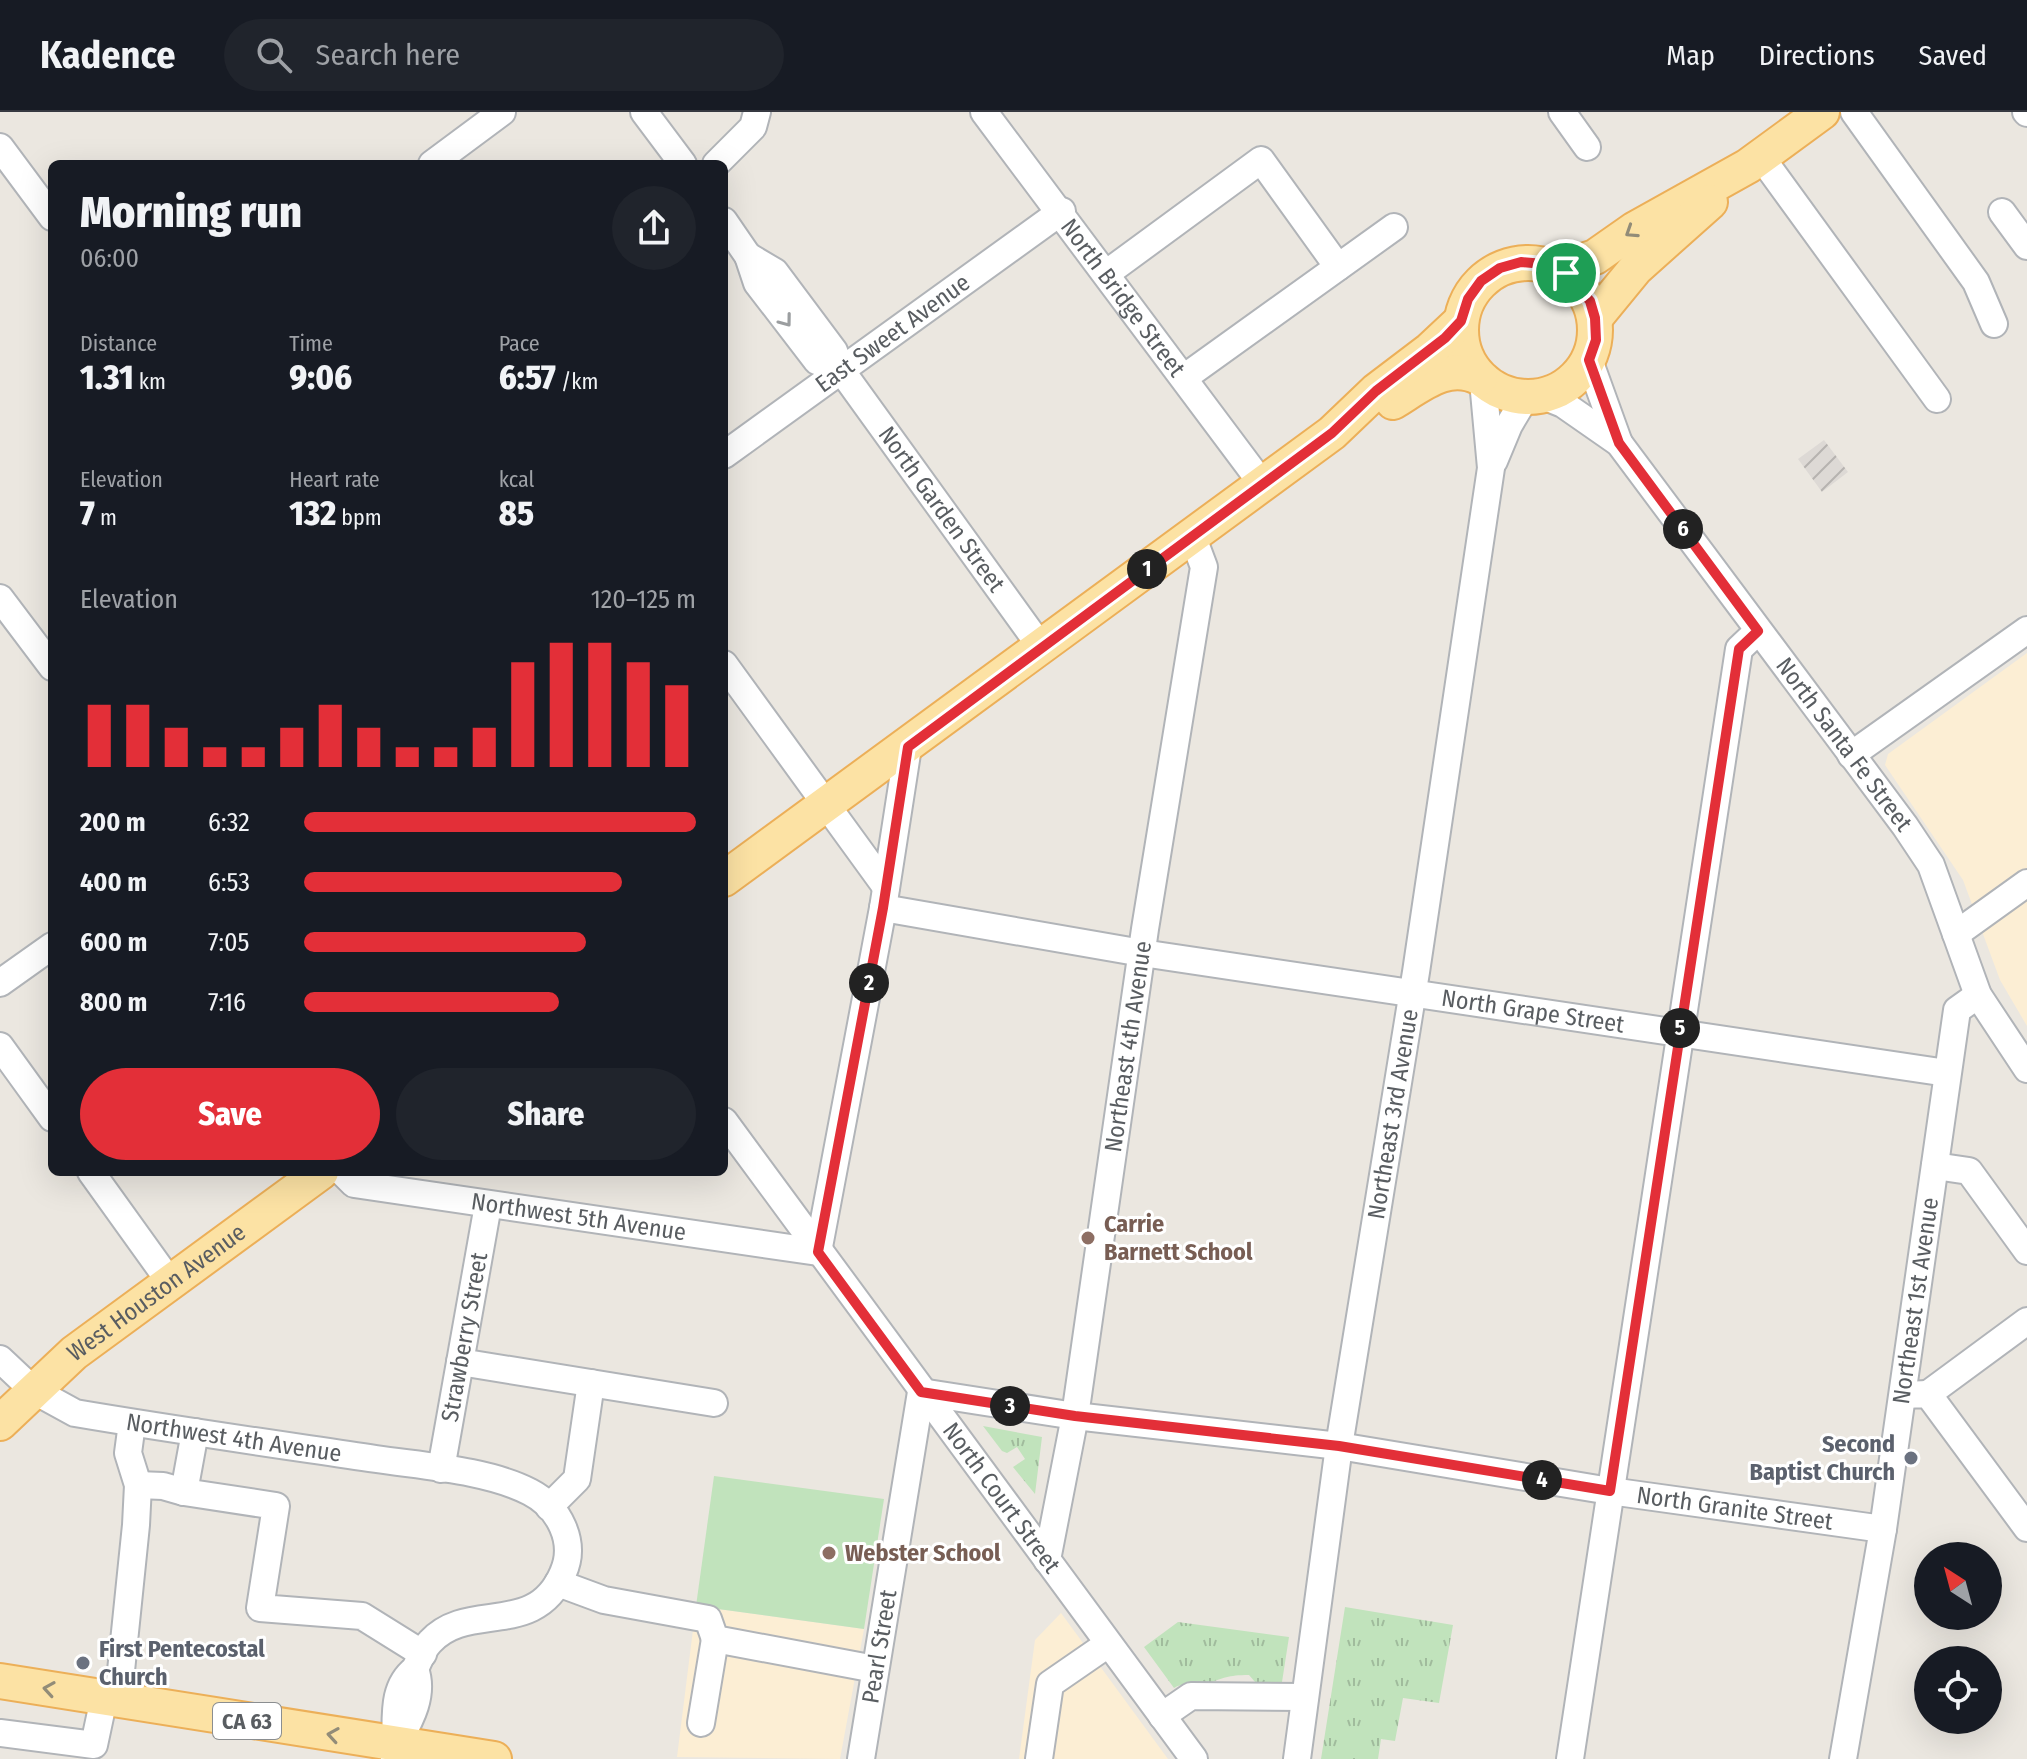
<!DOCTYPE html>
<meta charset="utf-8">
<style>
:root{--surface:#171b24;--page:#20242c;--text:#f1f3f6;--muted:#9ea1a6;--line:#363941;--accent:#e32f38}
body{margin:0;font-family:"Fira Sans Condensed",sans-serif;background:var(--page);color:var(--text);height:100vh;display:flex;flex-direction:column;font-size:30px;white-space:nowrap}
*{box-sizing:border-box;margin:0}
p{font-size:26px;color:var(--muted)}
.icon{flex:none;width:44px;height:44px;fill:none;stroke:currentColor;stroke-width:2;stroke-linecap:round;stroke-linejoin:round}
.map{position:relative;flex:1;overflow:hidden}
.side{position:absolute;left:48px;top:48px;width:680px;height:1016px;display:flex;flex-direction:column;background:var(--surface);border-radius:12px;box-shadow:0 8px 32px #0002}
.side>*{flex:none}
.needle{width:52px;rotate:324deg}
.tools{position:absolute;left:1914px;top:1430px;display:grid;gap:16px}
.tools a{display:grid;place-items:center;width:88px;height:88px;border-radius:50%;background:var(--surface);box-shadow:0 8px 32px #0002;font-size:40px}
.pin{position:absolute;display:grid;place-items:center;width:68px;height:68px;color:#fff;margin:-34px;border:4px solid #fff;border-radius:50%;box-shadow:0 2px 8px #0007}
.km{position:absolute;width:40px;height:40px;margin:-20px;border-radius:50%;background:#222;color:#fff;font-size:22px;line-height:40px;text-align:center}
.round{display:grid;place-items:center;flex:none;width:84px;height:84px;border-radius:42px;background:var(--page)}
.headline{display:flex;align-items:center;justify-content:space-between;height:136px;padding:0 32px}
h1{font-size:44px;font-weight:800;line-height:60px}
.figures{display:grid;grid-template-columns:repeat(3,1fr);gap:12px;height:136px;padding:8px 32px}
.figures div{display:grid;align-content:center}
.figures b{font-size:34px;font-weight:800}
.figures small{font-size:22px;font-weight:400}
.figures p{font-size:22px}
.chart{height:224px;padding:16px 32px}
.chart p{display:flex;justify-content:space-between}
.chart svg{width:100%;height:144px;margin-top:8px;stroke:var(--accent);stroke-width:6}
.button{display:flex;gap:16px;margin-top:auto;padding:16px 32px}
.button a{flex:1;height:92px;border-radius:48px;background:var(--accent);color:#fff;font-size:32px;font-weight:800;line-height:92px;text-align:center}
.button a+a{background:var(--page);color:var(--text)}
ul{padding:0 32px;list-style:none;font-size:26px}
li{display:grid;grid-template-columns:128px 96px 1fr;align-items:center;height:60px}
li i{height:20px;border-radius:10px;background:var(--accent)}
header{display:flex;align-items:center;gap:48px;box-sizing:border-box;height:112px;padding:0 40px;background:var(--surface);border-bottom:2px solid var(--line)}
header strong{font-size:38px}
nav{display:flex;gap:44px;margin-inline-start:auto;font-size:28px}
.search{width:560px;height:72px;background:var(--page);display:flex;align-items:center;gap:20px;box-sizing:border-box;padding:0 28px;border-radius:44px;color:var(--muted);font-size:30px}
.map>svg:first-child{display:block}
</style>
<header>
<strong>Kadence</strong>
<div class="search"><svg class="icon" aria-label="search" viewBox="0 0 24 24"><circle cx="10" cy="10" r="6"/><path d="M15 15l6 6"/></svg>Search here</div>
<nav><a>Map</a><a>Directions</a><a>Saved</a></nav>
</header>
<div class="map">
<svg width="2027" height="1647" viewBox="0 0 2027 1647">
<defs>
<pattern id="industrial-furrows" width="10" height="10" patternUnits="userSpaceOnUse" patternTransform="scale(2)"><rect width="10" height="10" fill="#ddd9d5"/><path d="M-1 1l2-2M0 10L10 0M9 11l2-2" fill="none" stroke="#b6b3b0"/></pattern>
<pattern id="grass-tufts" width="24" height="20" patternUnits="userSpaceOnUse" patternTransform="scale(2)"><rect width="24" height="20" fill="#c1e3bc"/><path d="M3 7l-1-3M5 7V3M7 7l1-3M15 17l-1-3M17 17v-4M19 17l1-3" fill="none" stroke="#a0bb9c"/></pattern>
</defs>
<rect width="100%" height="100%" fill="#ebe7e0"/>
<path fill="#fceed4" d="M2027,541V914L2000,868L1963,768L1885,653L1888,642Z
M696,1494L864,1517L840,1647L677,1645Z
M1061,1501L1168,1647H1019L1035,1528Z"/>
<path fill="url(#industrial-furrows)" d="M1824,328L1848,360L1822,380L1798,347Z"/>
<path fill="url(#grass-tufts)" d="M983,1314L1042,1325L1035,1382L1013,1355L1025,1347L1017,1335L1007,1341L1002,1339Z
M1345,1495L1453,1513L1439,1591L1403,1586L1395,1629L1381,1627L1378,1647H1321Z
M1178,1510L1289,1525L1282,1570L1256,1571L1249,1563C1227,1563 1225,1566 1205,1572C1194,1575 1184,1569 1174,1576L1144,1535Z"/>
<path fill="#c1e3bc" d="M714,1364L884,1387L864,1517L696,1494Z"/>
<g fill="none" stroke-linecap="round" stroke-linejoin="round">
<g stroke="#b1b4b8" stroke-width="30">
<g id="minor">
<path d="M644,0L683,52"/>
<path id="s1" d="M984,0L1263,373"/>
<path d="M1562,0L1587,35"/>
<path d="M1854,0L1976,170L1994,212"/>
<path d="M2026,0L2027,1"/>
<path d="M0,35L52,105"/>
<path d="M1761,45L1937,287"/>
<path d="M432,52L502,0"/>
<path d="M716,52L753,15L757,0"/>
<path d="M2002,100L2027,134"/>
<path d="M724,109L748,144L757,171L817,249L841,258"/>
<path id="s2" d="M748,144L775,160L834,239L841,258L1041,535"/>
<path d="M1107,161L1261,48L1338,155"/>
<path d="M1589,248L1619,331"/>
<path d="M1185,265L1394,115"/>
<path id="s3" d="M1543,284L1563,292L1619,331L1905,714L1931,753L1978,883L2027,957"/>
<path id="s4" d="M724,343L1062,99"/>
<path d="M1494,349L1509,313L1525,286"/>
<path d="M0,486L52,555"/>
<path d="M724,552L886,775"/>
<path d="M1851,643L2027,518"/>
<path id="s5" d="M883,796L1142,841L1947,961"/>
<path d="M1956,822L2027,771"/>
<path d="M0,871L52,834"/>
<path d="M0,934L52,1006"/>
<path id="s6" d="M724,1009L1194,1647"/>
<path d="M1935,1054L1969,1059L2027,1139"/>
<path d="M91,1060L170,1170"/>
<path id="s7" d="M342,1060L354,1072L818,1140L883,796L908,635"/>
<path id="s8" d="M0,1247L33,1278L75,1301C175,1318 275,1332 376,1347C422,1354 488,1358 530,1380C559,1395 577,1430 563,1461C535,1527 468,1488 430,1530C423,1537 419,1549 415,1557"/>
<path d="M460,1250L714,1291"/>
<path d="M1928,1282L2027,1209"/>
<path d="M1903,1283L1928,1282L2027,1416"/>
<path d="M195,1320L184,1380L276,1394L260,1496L362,1504L423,1542"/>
<path id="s9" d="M441,1357L488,1093"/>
<path d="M138,1373L163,1374L184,1380"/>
<path d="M549,1395L577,1367L591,1271"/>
<path id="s10" d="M1047,1448L1075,1304L1145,817L1204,455L1192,423"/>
<path d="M558,1471L604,1488L708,1507L715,1527L875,1557"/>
<path d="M118,1588L136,1413L138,1373L128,1341L132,1311"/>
<path d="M1162,1604L1191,1584L1305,1585"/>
<path d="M701,1611L715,1527"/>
<path d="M0,1621L94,1633L104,1586"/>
<path d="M394,1647C399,1616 387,1579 415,1557C425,1584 409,1610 396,1634"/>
<path id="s11" d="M861,1647L921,1280L1075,1304L1339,1334L1610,1379L1883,1417"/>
<path d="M1039,1647L1050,1572L1108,1532"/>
<path id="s12" d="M1297,1647L1339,1334L1416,860L1491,356L1483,269"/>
<path d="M1570,1647L1739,537L1758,519"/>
<path id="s13" d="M1843,1647L1883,1417L1957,898L1978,883"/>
</g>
</g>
<g stroke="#ecaf58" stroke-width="38">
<g id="major">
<circle cx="1528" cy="218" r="67"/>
<path d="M1550,153L1567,154L1595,145L1635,117L1748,54L1822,0"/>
<path d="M1595,206L1636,156L1710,90"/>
<path d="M1393,290C1421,273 1448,249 1480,266"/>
<path d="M724,767L1332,321L1376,279L1430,238L1461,209"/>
<path id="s14" d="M0,1311L74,1241L321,1060"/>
<path d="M0,1569L494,1647"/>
</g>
</g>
<use href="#minor" stroke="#fff" stroke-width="26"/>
<use href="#major" stroke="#fce2a4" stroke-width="34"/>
</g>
<defs><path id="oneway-chevron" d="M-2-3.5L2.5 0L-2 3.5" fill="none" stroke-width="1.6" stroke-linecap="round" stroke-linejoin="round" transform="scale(2)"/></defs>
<g stroke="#928c78">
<use href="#oneway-chevron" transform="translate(1631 120) rotate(147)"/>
<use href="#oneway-chevron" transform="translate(49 1577) rotate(-171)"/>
<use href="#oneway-chevron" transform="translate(333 1623) rotate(-171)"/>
</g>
<use stroke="#9b9ea0" href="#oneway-chevron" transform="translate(786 209) rotate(53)"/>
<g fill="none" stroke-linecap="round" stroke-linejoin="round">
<g stroke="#fff" stroke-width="16">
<path id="route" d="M1521,150L1544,152L1566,161L1590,189L1595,206L1596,228L1589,248L1619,331L1758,519L1739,537L1610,1379L1339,1334L1075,1304L921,1280L818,1140L883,796L908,635L1332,321L1376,279L1445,226L1461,209L1468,187L1481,169L1500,156Z"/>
</g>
<use href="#route" stroke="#e32f38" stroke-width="10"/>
</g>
<g fill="#8d6e63" stroke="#fff" stroke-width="3">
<circle cx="1088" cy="1126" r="8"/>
<circle cx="829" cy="1441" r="8"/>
</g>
<g fill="#6b7280" stroke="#fff" stroke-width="3">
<circle cx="1911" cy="1346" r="8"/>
<circle cx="83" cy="1551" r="8"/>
</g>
<g text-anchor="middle" stroke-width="6" stroke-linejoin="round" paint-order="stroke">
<rect fill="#fff" stroke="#8b8e90" stroke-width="2" x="213" y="1591" width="68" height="36" rx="6"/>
<g font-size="22" font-weight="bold" fill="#595d61">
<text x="247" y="1617">CA 63</text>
</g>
<g font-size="24" fill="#595d61" stroke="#fff">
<text dy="8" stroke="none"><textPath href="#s1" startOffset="232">North Bridge Street</textPath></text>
<text dy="8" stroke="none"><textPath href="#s4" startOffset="208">East Sweet Avenue</textPath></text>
<text dy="8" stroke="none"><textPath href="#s2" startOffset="322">North Garden Street</textPath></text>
<text dy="8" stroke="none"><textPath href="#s3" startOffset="466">North Santa Fe Street</textPath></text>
<text dy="8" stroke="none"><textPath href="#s5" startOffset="658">North Grape Street</textPath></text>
<text dy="8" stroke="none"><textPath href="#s10" startOffset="520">Northeast 4th Avenue</textPath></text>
<text dy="8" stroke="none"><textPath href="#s12" startOffset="652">Northeast 3rd Avenue</textPath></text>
<text dy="8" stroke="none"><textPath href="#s7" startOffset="244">Northwest 5th Avenue</textPath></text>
<text dy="8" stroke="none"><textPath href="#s14" startOffset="204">West Houston Avenue</textPath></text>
<text dy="8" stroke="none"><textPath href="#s13" startOffset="464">Northeast 1st Avenue</textPath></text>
<text dy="8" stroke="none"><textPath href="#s9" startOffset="134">Strawberry Street</textPath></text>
<text dy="8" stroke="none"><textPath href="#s8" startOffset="254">Northwest 4th Avenue</textPath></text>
<text dy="8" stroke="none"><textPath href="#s6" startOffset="468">North Court Street</textPath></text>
<text dy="8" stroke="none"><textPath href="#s11" startOffset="1194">North Granite Street</textPath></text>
<text dy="8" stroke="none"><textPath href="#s11" startOffset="114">Pearl Street</textPath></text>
</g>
<g font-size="24" font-weight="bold" fill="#785e54" stroke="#fff" text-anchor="start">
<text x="1104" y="1120">Carrie<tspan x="1104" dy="28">Barnett School</tspan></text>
<text x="845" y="1449">Webster School</text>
</g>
<g font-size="24" font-weight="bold" fill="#5b616d" stroke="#fff" text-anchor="end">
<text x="1895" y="1340">Second<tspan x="1895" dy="28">Baptist Church</tspan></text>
<text x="99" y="1545" text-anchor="start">First Pentecostal<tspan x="99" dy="28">Church</tspan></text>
</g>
</g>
</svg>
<div class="tools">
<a><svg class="needle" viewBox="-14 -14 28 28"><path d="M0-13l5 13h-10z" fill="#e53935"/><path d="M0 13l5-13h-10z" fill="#9ea1a6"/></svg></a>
<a><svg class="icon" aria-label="locate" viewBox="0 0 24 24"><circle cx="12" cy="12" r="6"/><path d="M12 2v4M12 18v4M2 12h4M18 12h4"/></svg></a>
</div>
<div class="pin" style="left:1566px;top:161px;background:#1e9e55"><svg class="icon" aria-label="arrive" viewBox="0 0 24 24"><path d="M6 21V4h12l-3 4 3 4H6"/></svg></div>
<b class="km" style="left:1147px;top:457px">1</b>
<b class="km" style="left:869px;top:871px">2</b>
<b class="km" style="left:1010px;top:1294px">3</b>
<b class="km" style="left:1542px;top:1368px">4</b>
<b class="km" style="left:1680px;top:916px">5</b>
<b class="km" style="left:1683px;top:417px">6</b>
<section class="side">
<div class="headline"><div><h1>Morning run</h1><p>06:00</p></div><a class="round"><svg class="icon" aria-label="share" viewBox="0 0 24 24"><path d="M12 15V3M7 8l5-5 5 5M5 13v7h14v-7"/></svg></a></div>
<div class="figures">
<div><p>Distance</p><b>1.31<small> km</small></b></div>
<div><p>Time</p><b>9:06</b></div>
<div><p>Pace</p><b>6:57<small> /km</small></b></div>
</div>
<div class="figures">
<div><p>Elevation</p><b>7<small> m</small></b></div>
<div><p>Heart rate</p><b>132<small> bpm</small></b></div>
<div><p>kcal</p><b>85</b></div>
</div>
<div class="chart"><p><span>Elevation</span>120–125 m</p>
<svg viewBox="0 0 160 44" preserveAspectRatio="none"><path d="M5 44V25M15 44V25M25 44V32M35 44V38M45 44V38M55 44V32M65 44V25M75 44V32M85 44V38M95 44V38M105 44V32M115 44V12M125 44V6M135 44V6M145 44V12M155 44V19"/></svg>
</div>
<ul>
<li><b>200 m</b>6:32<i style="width:100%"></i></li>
<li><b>400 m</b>6:53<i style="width:81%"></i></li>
<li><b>600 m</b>7:05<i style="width:72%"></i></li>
<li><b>800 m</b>7:16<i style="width:65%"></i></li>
</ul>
<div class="button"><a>Save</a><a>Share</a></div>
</section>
</div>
